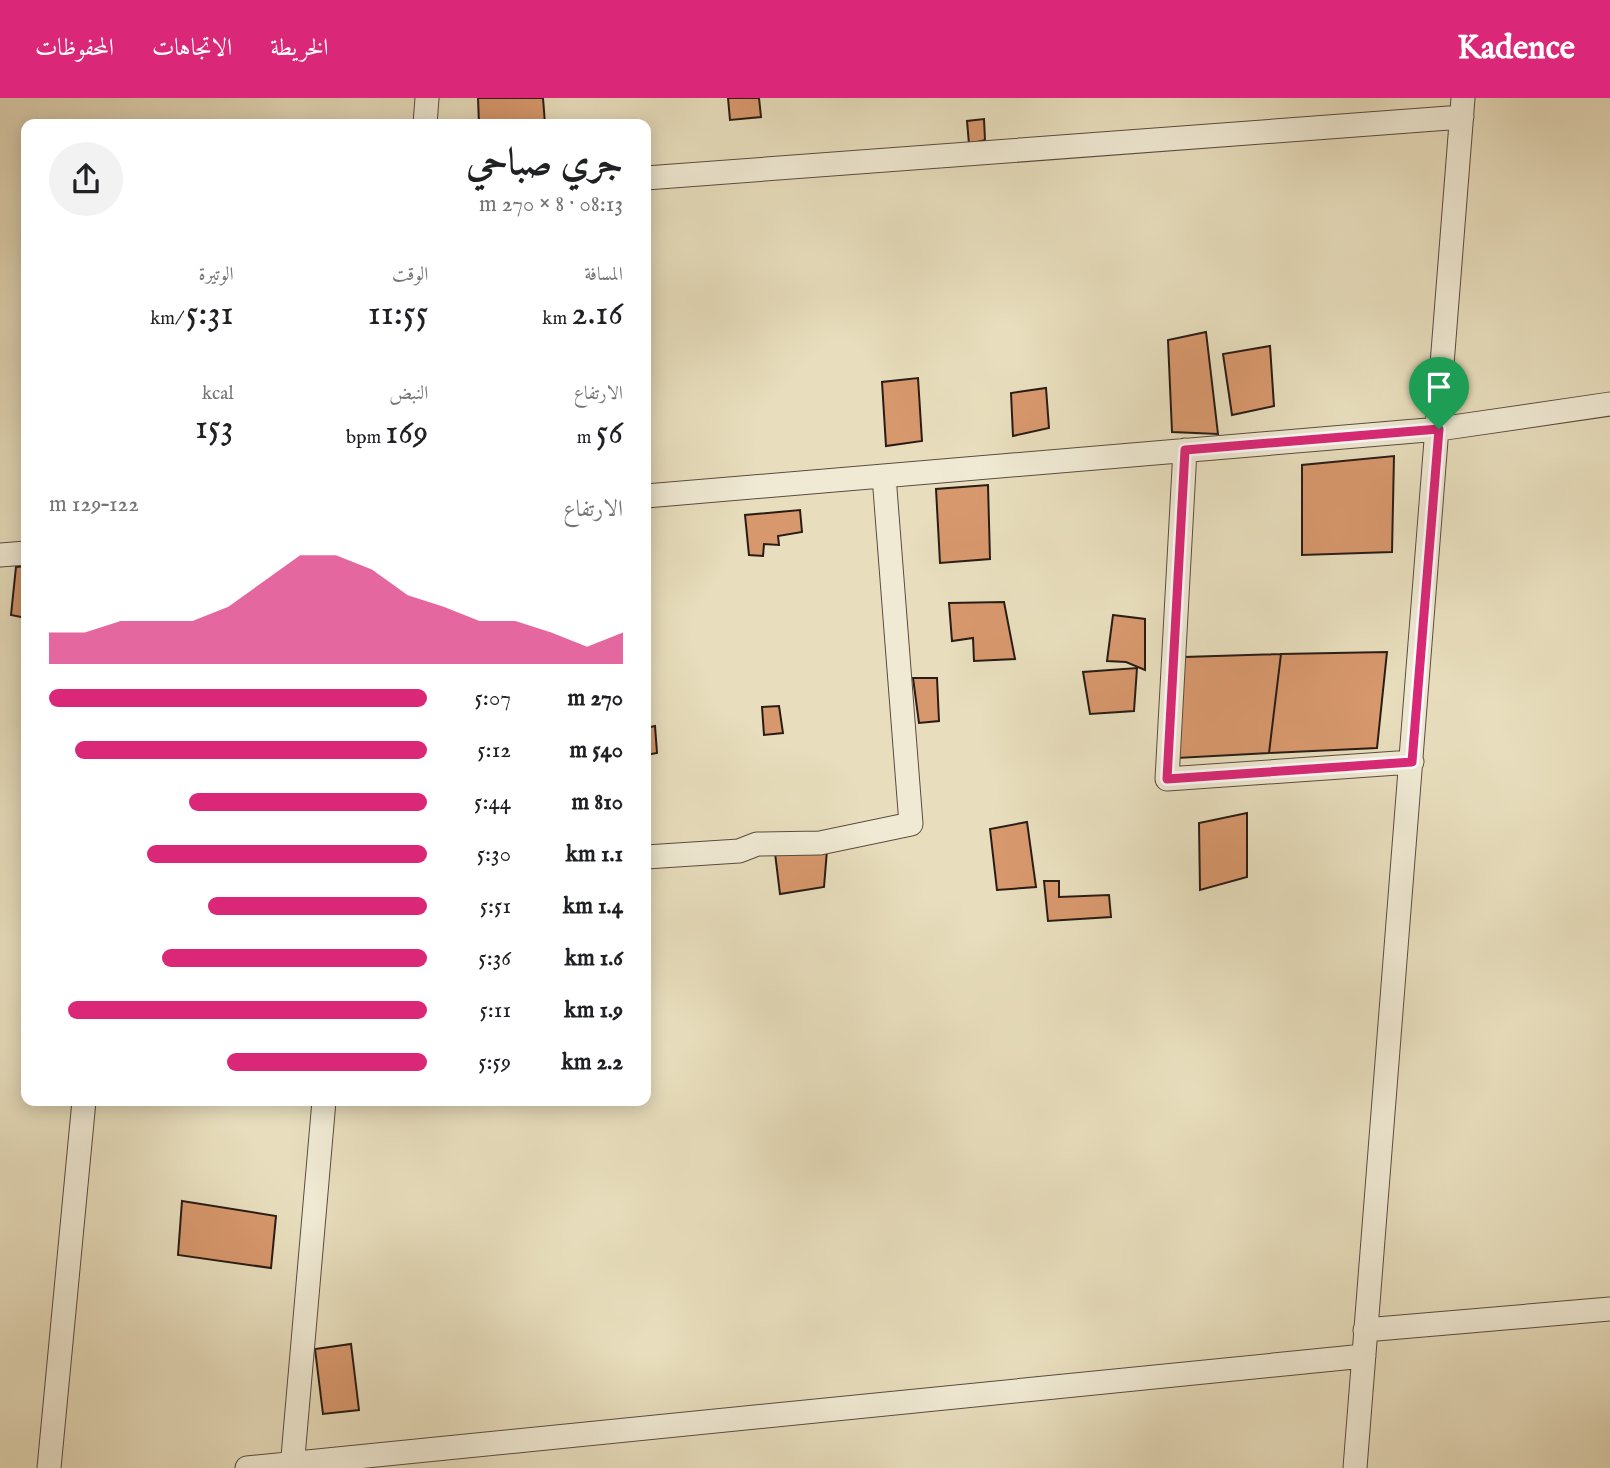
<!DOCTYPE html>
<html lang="ar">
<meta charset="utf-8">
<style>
:root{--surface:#fff;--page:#f2f2f2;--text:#202124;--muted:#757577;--accent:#db2777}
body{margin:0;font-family:"IM FELL English",Amiri,serif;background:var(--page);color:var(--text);direction:rtl;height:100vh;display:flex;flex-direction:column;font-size:26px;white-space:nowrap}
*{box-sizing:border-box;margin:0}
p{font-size:23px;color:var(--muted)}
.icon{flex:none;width:38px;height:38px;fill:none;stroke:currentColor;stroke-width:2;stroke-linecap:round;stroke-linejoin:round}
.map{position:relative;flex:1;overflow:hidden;direction:ltr}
.sheet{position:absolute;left:21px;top:21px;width:630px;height:987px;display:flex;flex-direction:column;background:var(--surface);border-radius:14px;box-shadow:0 4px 18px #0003;direction:rtl}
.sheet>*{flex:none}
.pin{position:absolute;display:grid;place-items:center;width:60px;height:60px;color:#fff;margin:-72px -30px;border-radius:50% 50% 50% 0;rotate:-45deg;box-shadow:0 0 7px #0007}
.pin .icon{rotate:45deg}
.round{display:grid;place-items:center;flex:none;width:74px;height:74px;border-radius:37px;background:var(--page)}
.head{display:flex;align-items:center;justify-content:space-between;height:119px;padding:0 28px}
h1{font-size:38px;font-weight:600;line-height:52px}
.figures{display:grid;grid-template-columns:repeat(3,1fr);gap:10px;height:119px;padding:7px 28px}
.figures div{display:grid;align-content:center}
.figures b{font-size:35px;font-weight:600}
.figures small{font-size:19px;font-weight:400}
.figures p{font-size:19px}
.chart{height:196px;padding:14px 28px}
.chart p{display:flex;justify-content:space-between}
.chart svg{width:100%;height:126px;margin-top:7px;fill:var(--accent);opacity:.7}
ul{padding:0 28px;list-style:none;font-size:23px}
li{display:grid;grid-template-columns:112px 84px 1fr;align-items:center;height:52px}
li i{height:18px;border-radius:9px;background:var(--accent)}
header{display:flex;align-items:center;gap:42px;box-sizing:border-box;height:98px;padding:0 35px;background:var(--accent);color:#fff}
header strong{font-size:33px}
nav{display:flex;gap:38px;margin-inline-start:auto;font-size:24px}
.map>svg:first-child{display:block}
</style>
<header>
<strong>Kadence</strong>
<nav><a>الخريطة</a><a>الاتجاهات</a><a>المحفوظات</a></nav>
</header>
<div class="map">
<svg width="1610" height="1370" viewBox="0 0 1610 1370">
<rect width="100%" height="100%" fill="#e8debd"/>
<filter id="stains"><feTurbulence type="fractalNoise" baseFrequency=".00286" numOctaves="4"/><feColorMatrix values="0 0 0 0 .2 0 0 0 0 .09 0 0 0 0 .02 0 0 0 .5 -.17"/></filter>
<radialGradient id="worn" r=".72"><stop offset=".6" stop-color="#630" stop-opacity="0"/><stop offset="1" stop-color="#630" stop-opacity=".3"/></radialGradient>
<path fill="#d8986d" stroke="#291c16" stroke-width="2" d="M478,0H543L545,26H479Z
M728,0H759L761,19L730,22Z
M984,21L985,42L969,46L967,23Z
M1206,234L1218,336L1172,334L1168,242Z
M1270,248L1274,308L1232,317L1223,256Z
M918,280L922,343L886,348L882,284Z
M1046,290L1049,330L1013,338L1011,295Z
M1394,358L1392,454L1302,457V367Z
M988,387L990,461L940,465L936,391Z
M800,412L802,434L778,438L779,447L764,446L763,458L749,457L745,417Z
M26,468V520L11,517L16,469Z
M1004,504L1015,561L974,563L973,540L952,543L949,505Z
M1113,517L1145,521V572L1126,564L1107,563Z
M1387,554L1377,650L1269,655L1281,556Z
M1281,556L1269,655L1177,660L1184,559Z
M1137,570L1134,613L1090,616L1083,574Z
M913,580H937L939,623L919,625Z
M779,608L783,635L764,637L762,609Z
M655,628L657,655L646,657V630Z
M1247,715V779L1200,792L1199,725Z
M1027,724L1036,789L997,792L990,731Z
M827,752L824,789L780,796L775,755Z
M1044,783H1059V799L1109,797L1111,819L1048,823Z
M182,1103L276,1118L271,1170L178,1157Z
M351,1246L359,1312L323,1316L315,1251Z"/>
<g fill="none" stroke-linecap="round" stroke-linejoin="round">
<g stroke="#594c40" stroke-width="25">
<path id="street" d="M425,26L427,0
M646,80L1462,19
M1185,352L1167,681L1412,664
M646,398L1439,331L1610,306
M0,457L26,455
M646,759L739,753L757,746L820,745L911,726L884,378
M1365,1232L1610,1211
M49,1370L84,1003
M247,1370L1364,1258
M292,1370L324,1003
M1355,1370L1463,0"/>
</g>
<use href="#street" stroke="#f0ead4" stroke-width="23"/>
</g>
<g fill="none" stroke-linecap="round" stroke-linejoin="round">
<g stroke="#fff" stroke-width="14">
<path id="route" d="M1439,331L1412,664L1167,681L1185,352Z"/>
</g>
<use href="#route" stroke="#db2777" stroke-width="9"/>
</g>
<rect width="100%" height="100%" filter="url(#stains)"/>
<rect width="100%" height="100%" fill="url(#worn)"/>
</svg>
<div class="pin" style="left:1439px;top:331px;background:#1e9e55"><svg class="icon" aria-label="arrive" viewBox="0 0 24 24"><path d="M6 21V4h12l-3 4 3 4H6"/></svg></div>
<section class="sheet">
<div class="head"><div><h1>جري صباحي</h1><p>08:13 · 8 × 270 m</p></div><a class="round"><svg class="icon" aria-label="share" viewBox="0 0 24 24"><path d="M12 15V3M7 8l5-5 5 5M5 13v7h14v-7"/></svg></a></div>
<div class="figures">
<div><p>المسافة</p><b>2.16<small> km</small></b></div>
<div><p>الوقت</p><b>11:55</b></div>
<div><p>الوتيرة</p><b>5:31<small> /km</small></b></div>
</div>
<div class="figures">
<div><p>الارتفاع</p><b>56<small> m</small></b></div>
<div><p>النبض</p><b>169<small> bpm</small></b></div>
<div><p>kcal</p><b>153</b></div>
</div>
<div class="chart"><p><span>الارتفاع</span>122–129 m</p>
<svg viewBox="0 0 160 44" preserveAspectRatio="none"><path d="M0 44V33L10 33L20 29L30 29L40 29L50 24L60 15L70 6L80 6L90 11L100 20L110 24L120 29L130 29L140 33L150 38L160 33V44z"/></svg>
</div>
<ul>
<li><b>270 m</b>5:07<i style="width:100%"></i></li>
<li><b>540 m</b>5:12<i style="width:93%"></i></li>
<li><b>810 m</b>5:44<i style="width:63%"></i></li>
<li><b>1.1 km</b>5:30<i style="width:74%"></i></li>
<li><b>1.4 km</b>5:51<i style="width:58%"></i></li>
<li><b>1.6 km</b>5:36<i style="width:70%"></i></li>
<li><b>1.9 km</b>5:11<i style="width:95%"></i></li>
<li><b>2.2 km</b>5:59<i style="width:53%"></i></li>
</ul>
</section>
</div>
